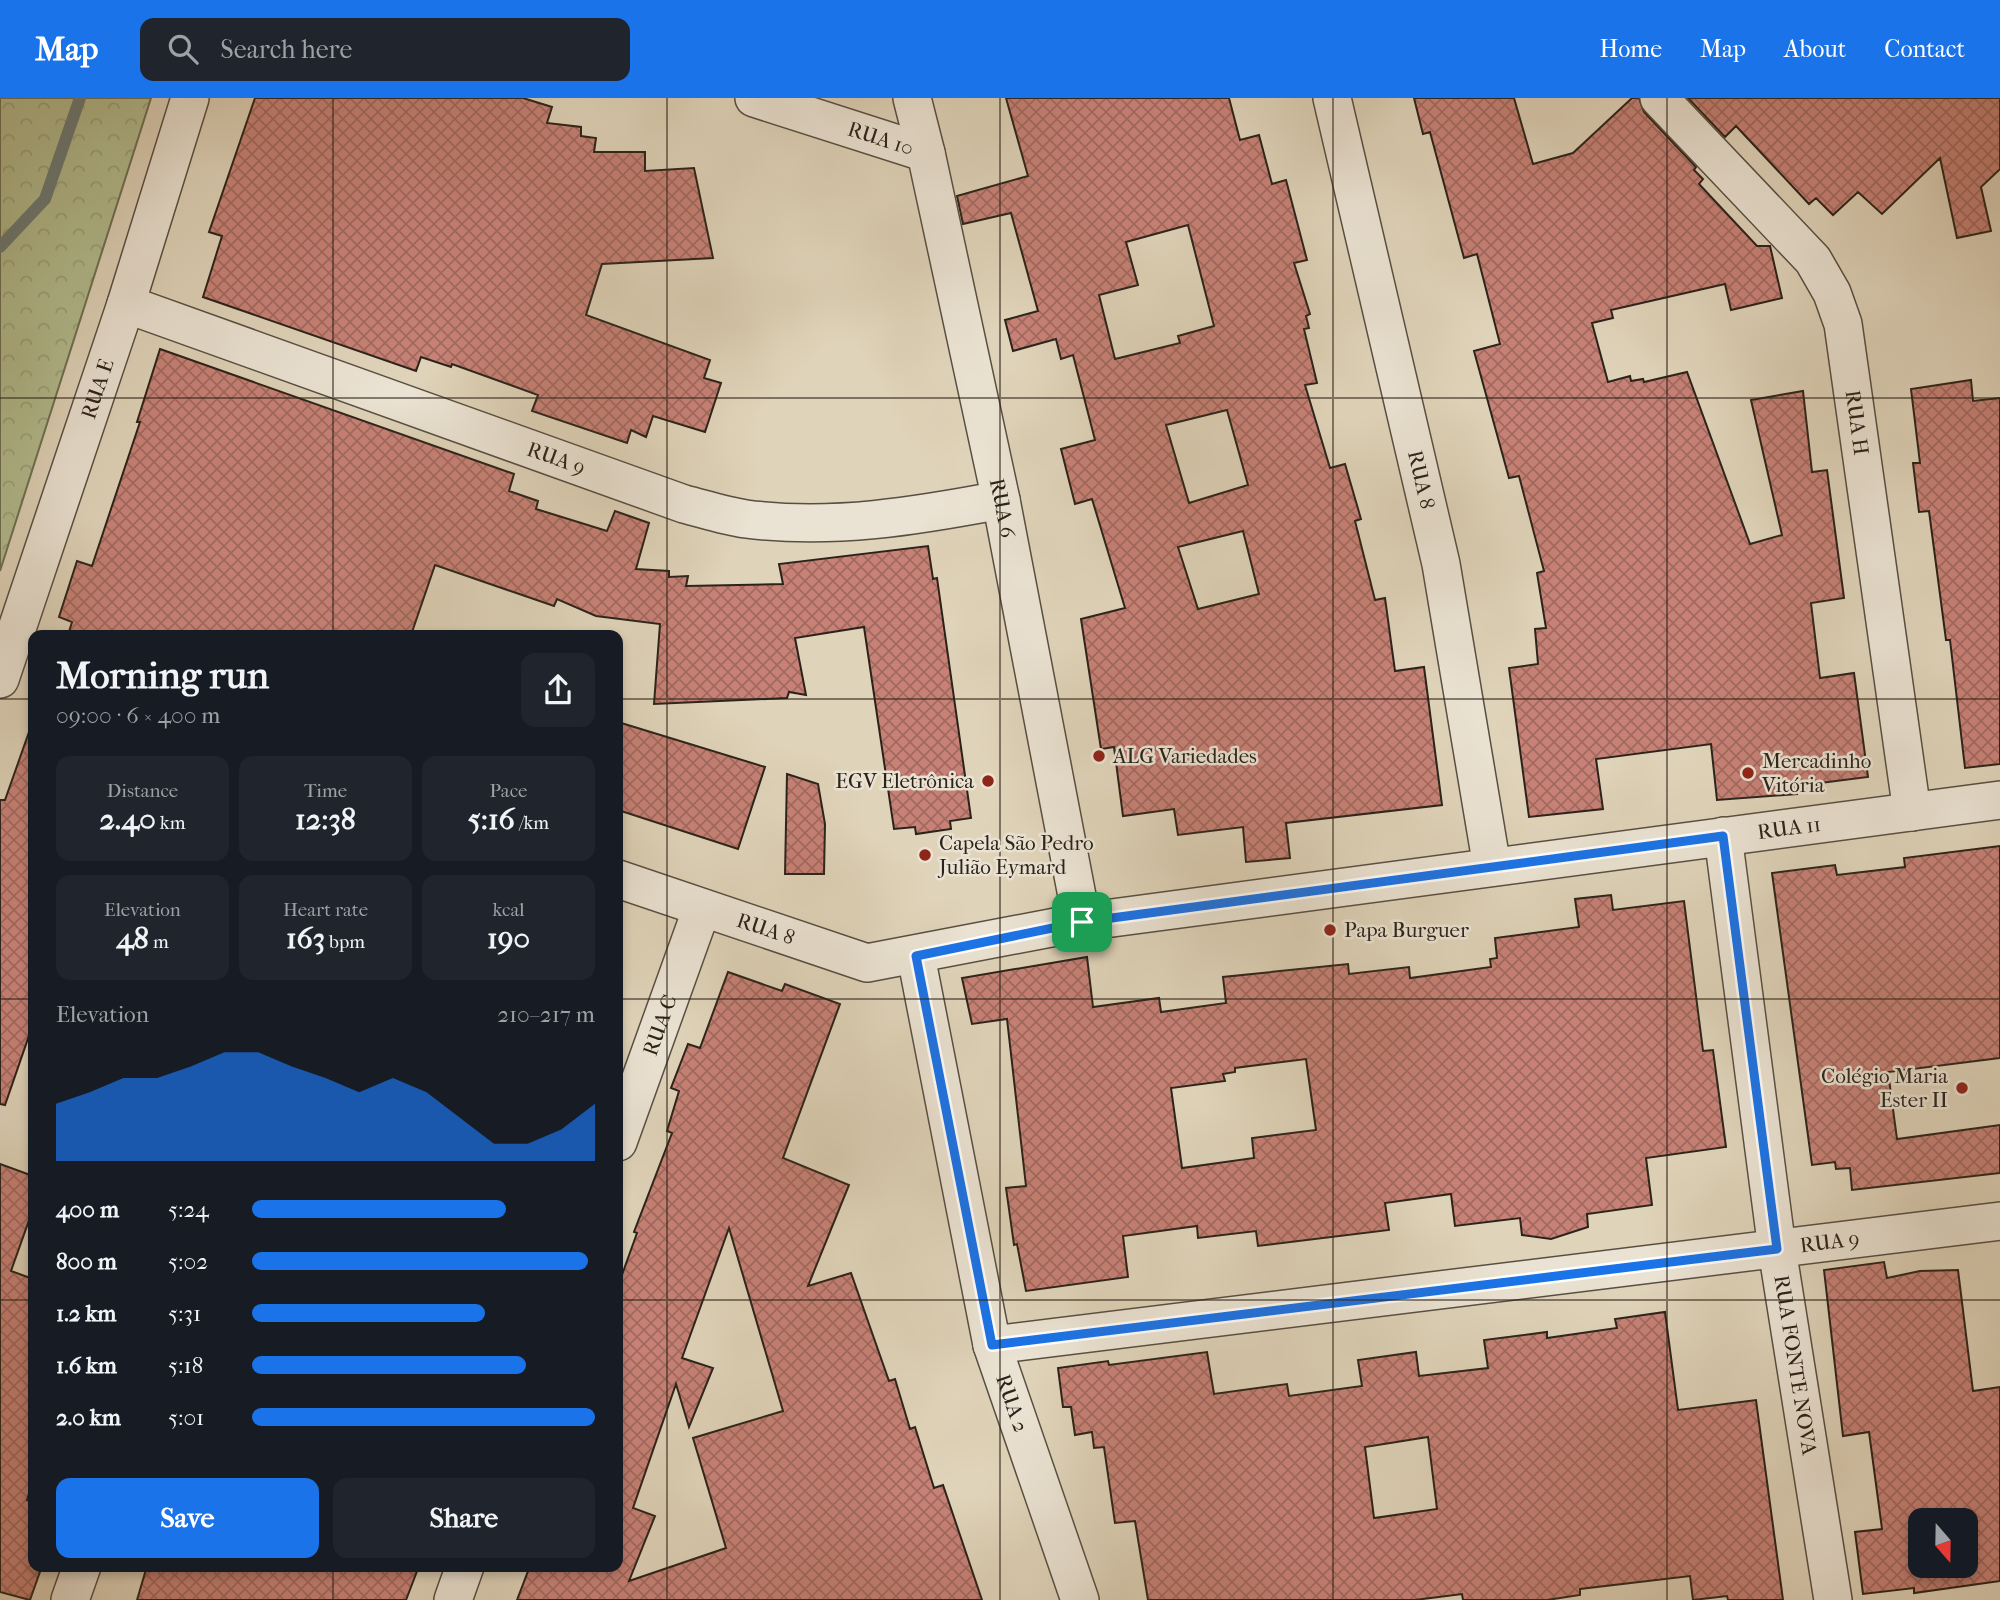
<!DOCTYPE html>
<meta charset="utf-8">
<style>
:root{--surface:#171b24;--page:#20242c;--text:#f1f3f6;--muted:#9ea1a6;--accent:#1a73e8}
body{margin:0;font-family:"IM FELL French Canon",serif;background:var(--page);color:var(--text);height:100vh;display:flex;flex-direction:column;font-size:26px;white-space:nowrap}
*{box-sizing:border-box;margin:0}
p{font-size:23px;color:var(--muted)}
.icon{flex:none;width:38px;height:38px;fill:none;stroke:currentColor;stroke-width:2;stroke-linecap:round;stroke-linejoin:round}
.map{position:relative;flex:1;overflow:hidden}
.sheet{position:absolute;left:28px;top:532px;width:595px;height:942px;display:flex;flex-direction:column;background:var(--surface);border-radius:14px;box-shadow:0 4px 10px #0003}
.sheet>*{flex:none}
.needle{width:46px;rotate:160deg}
.fabs{position:absolute;left:1908px;top:1410px;display:grid;gap:14px}
.fabs a{display:grid;place-items:center;width:70px;height:70px;border-radius:14px;background:var(--surface);box-shadow:0 4px 10px #0003;font-size:35px}
.pin{position:absolute;display:grid;place-items:center;width:60px;height:60px;color:#fff;margin:-30px;border-radius:14px;box-shadow:0 4px 10px #0006}
.round{display:grid;place-items:center;flex:none;width:74px;height:74px;border-radius:14px;background:var(--page)}
.overview{display:flex;align-items:center;justify-content:space-between;height:119px;padding:0 28px}
h1{font-size:38px;font-weight:700;line-height:52px}
.figures{display:grid;grid-template-columns:repeat(3,1fr);gap:10px;height:119px;padding:7px 28px}
.figures div{display:grid;align-content:center;border-radius:14px;background:var(--page);text-align:center}
.figures b{font-size:30px;font-weight:700}
.figures small{font-size:19px;font-weight:400}
.figures p{font-size:19px}
.chart{height:196px;padding:14px 28px}
.chart p{display:flex;justify-content:space-between}
.chart svg{width:100%;height:126px;margin-top:7px;fill:var(--accent);opacity:.7}
.action{display:flex;gap:14px;margin-top:auto;padding:14px 28px}
.action a{flex:1;height:80px;border-radius:14px;background:var(--accent);color:#fff;font-size:28px;font-weight:700;line-height:80px;text-align:center}
.action a+a{background:var(--page);color:var(--text)}
ul{padding:0 28px;list-style:none;font-size:23px}
li{display:grid;grid-template-columns:112px 84px 1fr;align-items:center;height:52px}
li i{height:18px;border-radius:9px;background:var(--accent)}
header{display:flex;align-items:center;gap:42px;box-sizing:border-box;height:98px;padding:0 35px;background:var(--accent);color:#fff}
header strong{font-size:33px}
nav{display:flex;gap:38px;margin-inline-start:auto;font-size:24px}
.search{width:490px;height:63px;background:var(--page);display:flex;align-items:center;gap:18px;box-sizing:border-box;padding:0 24px;border-radius:14px;color:var(--muted);font-size:26px}
.map>svg:first-child{display:block}
</style>
<header>
<strong>Map</strong>
<div class="search"><svg class="icon" aria-label="search" viewBox="0 0 24 24"><circle cx="10" cy="10" r="6"/><path d="M15 15l6 6"/></svg>Search here</div>
<nav><a>Home</a><a>Map</a><a>About</a><a>Contact</a></nav>
</header>
<div class="map">
<svg width="2000" height="1502" viewBox="0 0 2000 1502">
<defs>
<pattern id="forest-crowns" width="20" height="18" patternUnits="userSpaceOnUse" patternTransform="scale(1.75)"><rect width="20" height="18" fill="#b2bc8f"/><path d="M2 6a3 3 0 1 1 6 0M12 15a3 3 0 1 1 6 0" fill="none" stroke="#99a17b"/></pattern>
<pattern id="building-cross-hatch" width="8" height="8" patternUnits="userSpaceOnUse" patternTransform="scale(1.75)"><rect width="8" height="8" fill="#c78176"/><path d="M0 0l8 8M0 8l8-8" fill="none" stroke="#a26960"/></pattern>
</defs>
<rect width="100%" height="100%" fill="#dfd3b9"/>
<filter id="stains"><feTurbulence type="fractalNoise" baseFrequency=".00286" numOctaves="4"/><feColorMatrix values="0 0 0 0 .2 0 0 0 0 .09 0 0 0 0 .02 0 0 0 .5 -.17"/></filter>
<radialGradient id="worn" r=".72"><stop offset=".6" stop-color="#630" stop-opacity="0"/><stop offset="1" stop-color="#630" stop-opacity=".3"/></radialGradient>
<path fill="url(#forest-crowns)" stroke="#6e7054" stroke-width="2" d="M0,0H151L0,473Z"/>
<g fill="none" stroke-linecap="round" stroke-linejoin="round">
<path stroke="#6b7b78" stroke-width="12" d="M0,149L45,101L80,0"/>
</g>
<path fill="url(#building-cross-hatch)" stroke="#2b231a" stroke-width="2" fill-rule="evenodd" d="M255,0H523L552,9L547,25L581,29V38L596,40L594,54H645V73L694,70L713,160L602,166L586,217L710,262L704,280L721,285L705,334L653,318L646,339L631,332L627,345L532,313L538,297L452,266L451,269L421,259L416,273L203,199L222,138L209,134Z
M1006,0H1229L1240,42L1259,37L1272,86L1286,82L1307,162L1294,165L1310,216L1306,218L1309,230L1304,231L1317,285L1305,287L1330,370L1345,366L1361,421L1355,423L1375,502L1385,500L1395,573L1424,569L1442,707L1286,725L1290,760L1246,764L1243,729L1178,737L1174,711L1123,718L1114,649L1101,651L1081,521L1125,510L1092,401L1075,406L1061,351L1095,342L1073,257L1061,261L1056,241L1013,253L1005,222L1038,213L1011,115L963,126L957,98L1028,78ZM1188,127L1214,228L1178,238L1180,245L1115,261L1099,197L1138,187L1126,144ZM1227,312L1248,387L1189,405L1166,327ZM1243,433L1259,496L1198,511L1178,449Z
M1414,0H1514L1533,66L1573,55L1632,0H1639L1644,14L1696,69L1694,72L1703,81L1699,86L1757,148H1770L1782,200L1731,212L1725,186L1611,212L1613,220L1592,225L1608,284L1630,278L1631,283L1643,281L1644,284L1687,274L1750,446L1782,437L1751,302L1803,293L1812,374L1827,372L1844,500L1811,505L1820,580L1854,575L1868,679L1797,688V696L1717,702L1711,646L1596,661L1603,711L1529,719L1509,570L1538,566L1535,531L1546,530L1537,475L1544,473L1519,378L1509,380L1474,253L1500,246L1477,156L1464,160L1430,34L1423,36Z
M1688,0H2000V71L1981,89L1991,133L1957,140L1940,60L1882,116L1858,94L1833,117L1816,100L1809,106L1736,28L1725,39Z
M160,251L514,376L509,393L538,403L536,411L607,433L615,413L649,425L636,471L669,473V479L688,478L686,488L783,486L779,466L928,448L933,481L937,480L971,720L950,723L951,731L916,736L915,729L894,731L864,529L795,540L806,597L789,594L787,600L654,606L660,526L596,518L557,501L554,508L435,467L411,537H68L72,524L59,519L77,463L92,468L140,324H137Z
M1971,282L1973,303L2000,300V666L1965,670L1950,542H1946L1929,413L1919,414L1913,365H1920L1911,291Z
M618,624L765,669L738,751L618,712Z
M29,634L33,635V926L5,1007L0,1006V702H5Z
M787,676L818,686L825,726L824,776H785Z
M2000,748V960L1888,974L1897,1041L2000,1027V1075L1852,1092L1850,1070L1836,1071L1835,1064L1812,1067L1772,775L1835,767L1837,777L1905,769L1904,760Z
M1611,797L1613,812L1684,803L1703,953L1713,952L1726,1049L1646,1060L1652,1107L1587,1116L1588,1129L1551,1141L1522,1137L1520,1120L1455,1128L1451,1096L1385,1105L1389,1132L1258,1148L1256,1133L1198,1140L1197,1128L1123,1138L1128,1179L1026,1193L1017,1146L1014,1147L1006,1090L1026,1088L1007,921L972,926L962,880L1087,859L1093,909L1159,900L1161,914L1226,905L1223,879L1348,866L1349,876L1409,869L1410,880L1491,869L1490,861L1497,860L1495,840L1579,829L1575,801ZM1306,961L1316,1032L1252,1040L1254,1060L1182,1070L1171,990L1225,983L1223,976L1235,974V970Z
M728,874L782,893L785,886L840,906L783,1060L849,1087L808,1188L851,1175L889,1283L895,1281L910,1331L915,1329L934,1390L943,1387L982,1502H517L530,1468H618V1188L637,1135L634,1134L672,1035L667,1033L679,993L671,990L688,946L700,950ZM729,1130L783,1313L693,1340L726,1450L629,1483L655,1418L633,1410L676,1286L689,1329L713,1270L682,1260Z
M0,1066L33,1078V1111L11,1173L33,1181V1382L27,1402L33,1404V1468H42L30,1502L0,1494Z
M1884,1164L1887,1180L1920,1173L1958,1172L1973,1293L2000,1289V1483L1914,1495V1490L1863,1496L1855,1434L1882,1431L1869,1334L1843,1338L1824,1172ZM1920,1423H1965V1468H1920Z
M1665,1214L1678,1312L1756,1302L1783,1502H1728L1727,1498L1693,1502L1690,1478L1580,1491V1497L1547,1502H1463L1462,1496L1415,1502H1148L1135,1423L1115,1425L1104,1349L1094,1350L1092,1334L1075,1337L1071,1309H1063L1058,1270L1108,1263L1109,1267L1207,1254L1214,1296L1287,1286L1289,1298L1362,1288L1358,1262L1416,1254L1419,1278L1488,1270L1484,1242L1547,1234V1240L1617,1230L1615,1221ZM1428,1339L1437,1411L1374,1420L1365,1349Z
M147,1468H419L406,1502H137Z"/>
<g fill="none" stroke-linecap="round" stroke-linejoin="round">
<g stroke="#584f42" stroke-width="40">
<g id="street">
<path id="s1" d="M754,0L926,55"/>
<path id="s2" d="M912,0L926,55L1001,402L1082,824"/>
<path id="s3" d="M1332,0L1441,466L1492,769"/>
<path id="s4" d="M1659,0L1813,162L1832,195L1843,226L1912,714"/>
<path id="s5" d="M126,206L684,406C704,411 725,418 746,421C833,432 916,418 1001,402"/>
<path id="s6" d="M0,581L126,206L190,0"/>
<path id="s7" d="M1723,738L1777,1151L1833,1502"/>
<path id="s8" d="M618,781L867,865L1082,824L2000,702"/>
<path id="s9" d="M916,858L992,1247L1080,1502"/>
<path id="s10" d="M618,1044L702,810"/>
<path id="s11" d="M992,1247L2000,1123"/>
<path d="M70,1502L82,1468"/>
<path d="M453,1502L465,1468"/>
</g>
</g>
<use href="#street" stroke="#eae2d2" stroke-width="37"/>
</g>
<g fill="none" stroke-linecap="round" stroke-linejoin="round">
<g stroke="#fff" stroke-width="14">
<path id="route" d="M1723,738L1777,1151L992,1247L916,858L1082,824Z"/>
</g>
<use href="#route" stroke="#1a73e8" stroke-width="9"/>
</g>
<path fill="none" stroke="#2b231a" stroke-width="2" stroke-opacity="0.55" d="M333,0V537M667,0V1502M1000,0V1502M1333,0V1502M1667,0V1502M0,300H2000M0,601H33M618,601H2000M0,901H33M618,901H2000M0,1202H33M618,1202H2000M333,1468V1502"/>
<g fill="#8f2418" stroke="#eae2d2" stroke-width="2.5">
<circle cx="1099" cy="658" r="7"/>
<circle cx="1748" cy="675" r="7"/>
<circle cx="988" cy="683" r="7"/>
<circle cx="925" cy="757" r="7"/>
<circle cx="1330" cy="832" r="7"/>
<circle cx="1962" cy="990" r="7"/>
</g>
<g text-anchor="middle" stroke-width="5" stroke-linejoin="round" paint-order="stroke">
<g font-size="21" fill="#2b231a" stroke="#eae2d2">
<text dy="7" stroke="none"><textPath href="#s1" startOffset="133">RUA 10</textPath></text>
<text dy="7" stroke="none"><textPath href="#s6" startOffset="306">RUA E</textPath></text>
<text dy="7" stroke="none"><textPath href="#s4" startOffset="394">RUA H</textPath></text>
<text dy="7" stroke="none"><textPath href="#s5" startOffset="457">RUA 9</textPath></text>
<text dy="7" stroke="none"><textPath href="#s3" startOffset="392">RUA 8</textPath></text>
<text dy="7" stroke="none"><textPath href="#s2" startOffset="420">RUA 6</textPath></text>
<text dy="7" stroke="none"><textPath href="#s8" startOffset="1195">RUA 11</textPath></text>
<text dy="7" stroke="none"><textPath href="#s8" startOffset="156">RUA 8</textPath></text>
<text dy="7" stroke="none"><textPath href="#s10" startOffset="124">RUA C</textPath></text>
<text dy="7" stroke="none"><textPath href="#s11" startOffset="844">RUA 9</textPath></text>
<text dy="7" stroke="none"><textPath href="#s7" startOffset="534">RUA FONTE NOVA</textPath></text>
<text dy="7" stroke="none"><textPath href="#s9" startOffset="458">RUA 2</textPath></text>
</g>
<g font-size="21" fill="#2b231a" stroke="#eae2d2" text-anchor="start">
<text x="1113" y="665">ALG Variedades</text>
<text x="1762" y="670">Mercadinho<tspan x="1762" dy="24">Vitória</tspan></text>
<text x="974" y="690" text-anchor="end">EGV Eletrônica</text>
<text x="939" y="752">Capela São Pedro<tspan x="939" dy="24">Julião Eymard</tspan></text>
<text x="1344" y="839">Papa Burguer</text>
<text x="1948" y="985" text-anchor="end">Colégio Maria<tspan x="1948" dy="24">Ester II</tspan></text>
</g>
</g>
<rect width="100%" height="100%" filter="url(#stains)"/>
<rect width="100%" height="100%" fill="url(#worn)"/>
</svg>
<div class="fabs">
<a><svg class="needle" viewBox="-14 -14 28 28"><path d="M0-13l5 13h-10z" fill="#e53935"/><path d="M0 13l5-13h-10z" fill="#9ea1a6"/></svg></a>
</div>
<div class="pin" style="left:1082px;top:824px;background:#1e9e55"><svg class="icon" aria-label="arrive" viewBox="0 0 24 24"><path d="M6 21V4h12l-3 4 3 4H6"/></svg></div>
<section class="sheet">
<div class="overview"><div><h1>Morning run</h1><p>09:00 · 6 × 400 m</p></div><a class="round"><svg class="icon" aria-label="share" viewBox="0 0 24 24"><path d="M12 15V3M7 8l5-5 5 5M5 13v7h14v-7"/></svg></a></div>
<div class="figures">
<div><p>Distance</p><b>2.40<small> km</small></b></div>
<div><p>Time</p><b>12:38</b></div>
<div><p>Pace</p><b>5:16<small> /km</small></b></div>
</div>
<div class="figures">
<div><p>Elevation</p><b>48<small> m</small></b></div>
<div><p>Heart rate</p><b>163<small> bpm</small></b></div>
<div><p>kcal</p><b>190</b></div>
</div>
<div class="chart"><p><span>Elevation</span>210–217 m</p>
<svg viewBox="0 0 160 44" preserveAspectRatio="none"><path d="M0 44V24L10 20L20 15L30 15L40 11L50 6L60 6L70 11L80 15L90 20L100 15L110 20L120 29L130 38L140 38L150 33L160 24V44z"/></svg>
</div>
<ul>
<li><b>400 m</b>5:24<i style="width:74%"></i></li>
<li><b>800 m</b>5:02<i style="width:98%"></i></li>
<li><b>1.2 km</b>5:31<i style="width:68%"></i></li>
<li><b>1.6 km</b>5:18<i style="width:80%"></i></li>
<li><b>2.0 km</b>5:01<i style="width:100%"></i></li>
</ul>
<div class="action"><a>Save</a><a>Share</a></div>
</section>
</div>
